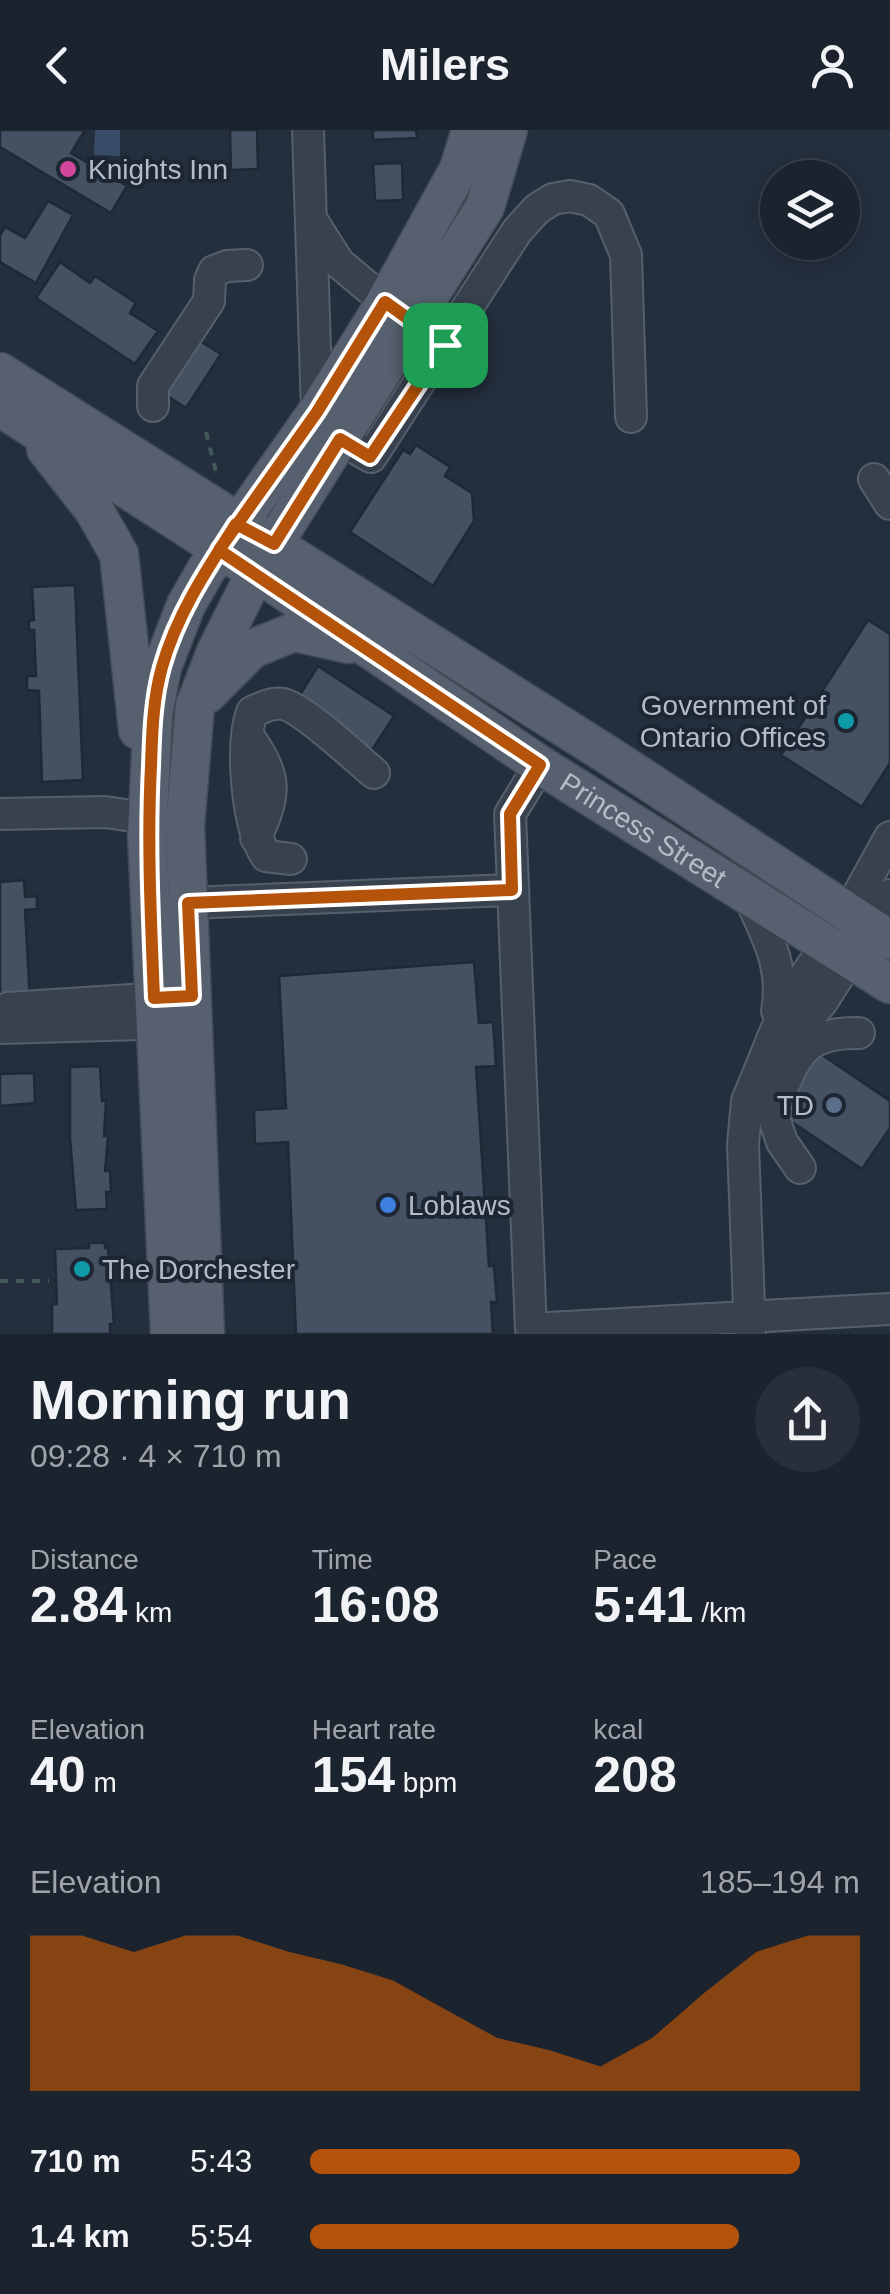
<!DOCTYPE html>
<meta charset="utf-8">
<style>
:root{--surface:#1b232e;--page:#282f3a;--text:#f1f3f6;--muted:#a0a4aa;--line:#39404a;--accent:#b45309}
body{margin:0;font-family:Helvetica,sans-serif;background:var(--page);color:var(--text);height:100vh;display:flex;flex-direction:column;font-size:38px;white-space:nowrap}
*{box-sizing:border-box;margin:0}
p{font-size:32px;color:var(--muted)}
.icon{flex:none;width:55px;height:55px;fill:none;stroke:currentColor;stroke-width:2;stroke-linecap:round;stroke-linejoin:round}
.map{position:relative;height:1204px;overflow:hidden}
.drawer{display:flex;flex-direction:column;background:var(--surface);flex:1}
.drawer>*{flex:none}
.controls{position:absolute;left:760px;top:30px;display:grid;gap:20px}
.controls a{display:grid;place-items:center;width:100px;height:100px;border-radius:50%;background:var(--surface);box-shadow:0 5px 25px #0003,0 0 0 2px var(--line);font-size:50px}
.pin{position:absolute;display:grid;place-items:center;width:85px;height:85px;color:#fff;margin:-42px;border-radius:20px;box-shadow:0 5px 15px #0006}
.round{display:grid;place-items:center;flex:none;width:105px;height:105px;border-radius:52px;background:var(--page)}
.overview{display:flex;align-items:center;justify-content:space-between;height:170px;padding:0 30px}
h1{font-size:55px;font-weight:700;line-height:75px}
.metrics{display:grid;grid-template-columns:repeat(3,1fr);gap:15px;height:170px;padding:10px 30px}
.metrics div{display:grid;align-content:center}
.metrics b{font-size:50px;font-weight:700}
.metrics small{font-size:28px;font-weight:400}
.metrics p{font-size:28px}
.chart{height:280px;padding:20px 30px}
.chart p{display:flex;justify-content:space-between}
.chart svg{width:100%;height:180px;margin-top:10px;fill:var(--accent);opacity:.7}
ul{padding:0 30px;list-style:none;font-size:32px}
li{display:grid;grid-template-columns:160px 120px 1fr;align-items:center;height:75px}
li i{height:25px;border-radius:12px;background:var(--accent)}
header{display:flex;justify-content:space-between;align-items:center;height:130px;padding:0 30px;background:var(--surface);font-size:45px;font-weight:700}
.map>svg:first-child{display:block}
</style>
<header><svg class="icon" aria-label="back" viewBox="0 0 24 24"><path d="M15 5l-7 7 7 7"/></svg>Milers<svg class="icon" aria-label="person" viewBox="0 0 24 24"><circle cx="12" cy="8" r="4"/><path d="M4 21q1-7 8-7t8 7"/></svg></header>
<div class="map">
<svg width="890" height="1204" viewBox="0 0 890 1204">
<rect width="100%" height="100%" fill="#242f3e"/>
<path fill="#394c67" d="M95,0H120V26L94,25Z"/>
<path fill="#455162" stroke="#1f2835" stroke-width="2.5" d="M0,0H85L71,23L127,56L111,83L0,17Z
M230,0H257L258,39L231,40Z
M373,0H416L417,8L373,10Z
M402,33L403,70L375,71L373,34Z
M48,71L73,85L36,153L0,132V105L5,97L25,108Z
M60,132L90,153L95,146L136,173L130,183L158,201L135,234L36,168Z
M195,208L221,224L186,278L160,261Z
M416,315L450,337L445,346L472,363L474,391L433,456L350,402L403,320L410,324Z
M75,455L83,650L42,652L39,561L27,560V546H36L34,500H29V491L34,490L32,457Z
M868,490L890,504V633L862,677L781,625Z
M318,536L394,586L372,620L296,571Z
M24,750L25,767L37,766V779L25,780L30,870L0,869V752Z
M474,832L479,893L493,892L496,936L476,937L489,1136H494L497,1172H491L493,1204H296L288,1012L255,1014L254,980L286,978L279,846Z
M815,920L890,971V998L862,1039L774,980Z
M100,936L102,971L106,970L104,1006H108L105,1041H110L111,1062H106L107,1079L76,1080L70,1008V937Z
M34,943L35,973L0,976V944Z
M89,1113H105V1118H108L114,1194H110V1204H52V1174H57L55,1119L89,1118Z"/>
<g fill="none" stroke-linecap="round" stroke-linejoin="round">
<g stroke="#565f6c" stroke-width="34">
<path id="minor" d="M308,0L317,282
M313,92L339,133L401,185
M153,276V256L209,171L210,150L214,141L227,136L247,135
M340,309L371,327L517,101L537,79L553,69L570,66L589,70L609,84L626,125L631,287
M874,349L890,374
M251,610C278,650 275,664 256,708
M540,635L510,684L531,1199L890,1179
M0,684L105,682L146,688
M291,729L266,726C247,696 240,615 252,582C261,578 272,572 283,574C303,578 356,628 374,643
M749,766C767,807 785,836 777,881
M188,773L512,760
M8,878L177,867
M0,898L177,893
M772,909L807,889L822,872L890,765
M800,1038L782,1012L772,982C796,931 796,902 859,903
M750,1204L743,1014L747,971L788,871L848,783L890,707"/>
</g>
<g stroke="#414a57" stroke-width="41">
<g id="major">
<path d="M0,242L608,625L890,810"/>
<path id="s1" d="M0,277L273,453L540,635L890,854"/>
<path d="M46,319L94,380L119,424L138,600"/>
<path d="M207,564L252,519L294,502L349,514"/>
<path d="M170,1204L147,704L153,585L162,537L186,475L206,440L317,282L385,173L459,39L471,0"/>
<path d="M205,1204L185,695L195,576L216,522L256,442L485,77L508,0"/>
</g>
</g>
<path stroke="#44595c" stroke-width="4" stroke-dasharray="8 8" stroke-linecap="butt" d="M206,302L217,346
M0,1151H49"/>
<use href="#minor" stroke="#38414e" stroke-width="30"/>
<use href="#major" stroke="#56606e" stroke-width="38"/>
</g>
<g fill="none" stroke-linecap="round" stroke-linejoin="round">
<g stroke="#fff" stroke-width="20">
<path id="route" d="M445,215L370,327L340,309L274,414L236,394C207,439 177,484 162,537C153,569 152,603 151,636C147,714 151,790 154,868L192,866L188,773L512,760L510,684L540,635L219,420L317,282L385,172L445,215"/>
</g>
<use href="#route" stroke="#b45309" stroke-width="12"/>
</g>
<circle fill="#d1479c" stroke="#1d2633" stroke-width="4" cx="68" cy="39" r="10"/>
<g fill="#0f9aa8" stroke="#1d2633" stroke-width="4">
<circle cx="846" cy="591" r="10"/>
<circle cx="82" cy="1139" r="10"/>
</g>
<circle fill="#5c6f8a" stroke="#1d2633" stroke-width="4" cx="834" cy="975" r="10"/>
<circle fill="#3f7fe0" stroke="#1d2633" stroke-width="4" cx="388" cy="1075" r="10"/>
<g text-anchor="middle" stroke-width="8" stroke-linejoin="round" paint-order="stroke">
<g font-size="28" fill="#b4bcc9" stroke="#1d2633" text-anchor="start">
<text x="88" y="49">Knights Inn</text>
<text x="826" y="585" text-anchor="end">Government of<tspan x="826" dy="32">Ontario Offices</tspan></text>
<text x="814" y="985" text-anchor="end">TD</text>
<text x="408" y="1085">Loblaws</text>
<text x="102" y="1149">The Dorchester</text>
</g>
<g font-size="28" fill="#b4bcc9" stroke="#1d2633">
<text dy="10" stroke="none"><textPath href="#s1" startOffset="770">Princess Street</textPath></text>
</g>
</g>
</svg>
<div class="controls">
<a><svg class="icon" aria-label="layers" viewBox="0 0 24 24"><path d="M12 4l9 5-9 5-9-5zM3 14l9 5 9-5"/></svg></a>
</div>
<div class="pin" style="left:445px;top:215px;background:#1e9e55"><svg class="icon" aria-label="arrive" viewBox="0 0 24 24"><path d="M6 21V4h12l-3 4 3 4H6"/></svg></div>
</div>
<section class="drawer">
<div class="overview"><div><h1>Morning run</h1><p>09:28 · 4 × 710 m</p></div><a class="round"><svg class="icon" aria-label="share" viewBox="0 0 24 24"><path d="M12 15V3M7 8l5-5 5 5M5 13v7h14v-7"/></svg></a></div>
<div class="metrics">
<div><p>Distance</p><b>2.84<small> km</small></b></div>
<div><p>Time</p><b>16:08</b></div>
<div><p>Pace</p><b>5:41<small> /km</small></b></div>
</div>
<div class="metrics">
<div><p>Elevation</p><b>40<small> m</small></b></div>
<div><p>Heart rate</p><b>154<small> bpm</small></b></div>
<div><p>kcal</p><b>208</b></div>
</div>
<div class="chart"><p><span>Elevation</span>185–194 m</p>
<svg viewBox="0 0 160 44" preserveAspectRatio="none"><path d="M0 44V6L10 6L20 10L30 6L40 6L50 10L60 13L70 17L80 24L90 31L100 34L110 38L120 31L130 20L140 10L150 6L160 6V44z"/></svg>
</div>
<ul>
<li><b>710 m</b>5:43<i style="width:89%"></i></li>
<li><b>1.4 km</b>5:54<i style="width:78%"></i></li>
</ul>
</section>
